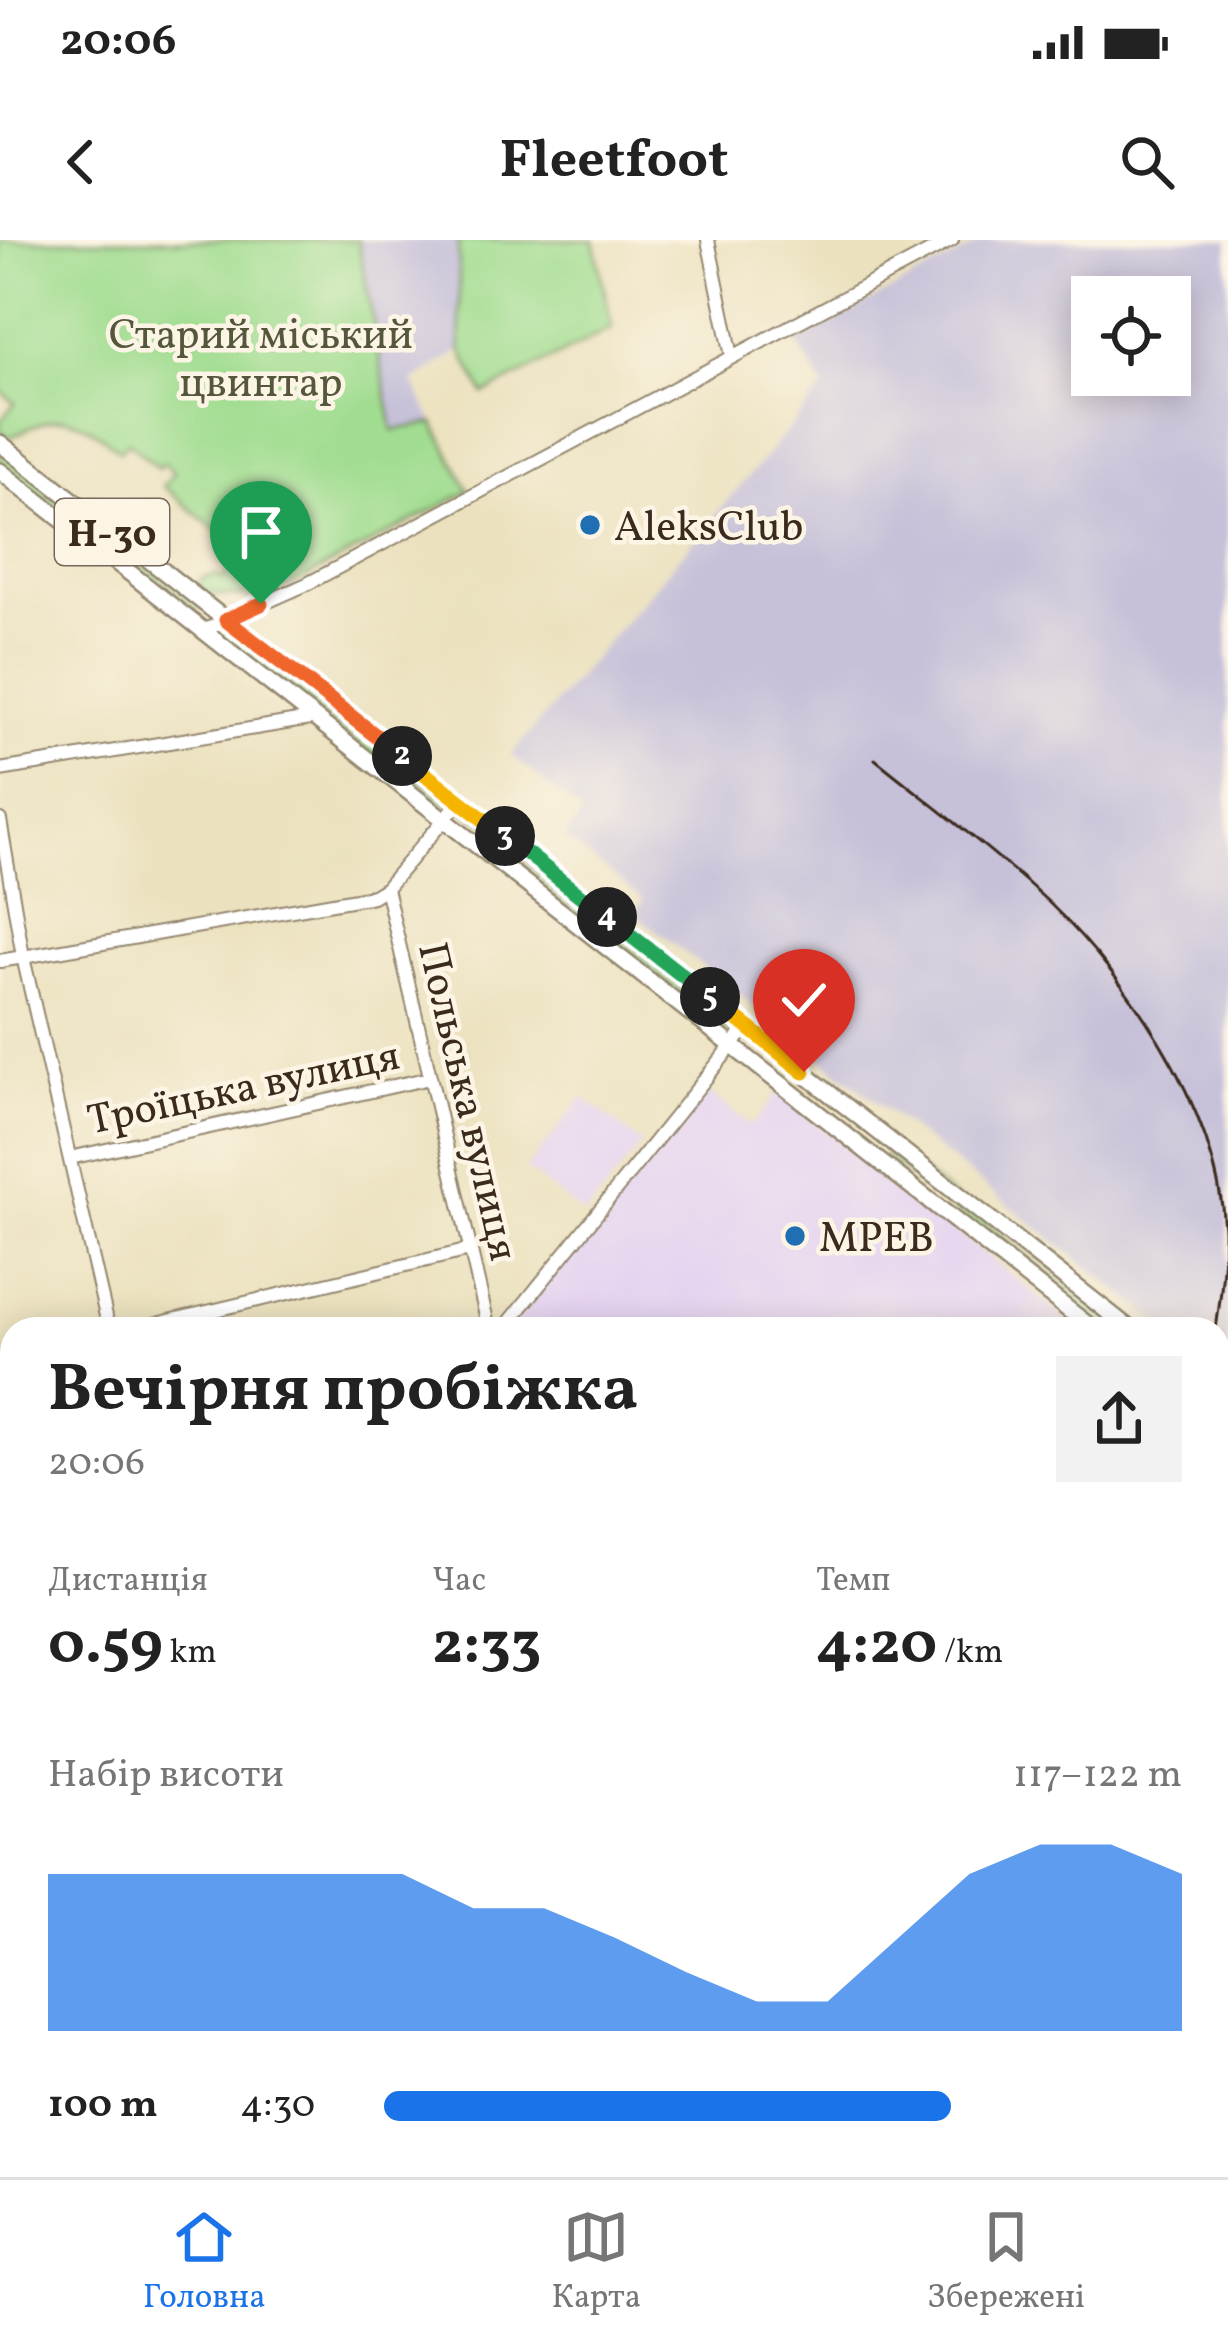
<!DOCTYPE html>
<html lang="uk">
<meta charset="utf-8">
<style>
:root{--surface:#fff;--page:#f2f2f2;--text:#222;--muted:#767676;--line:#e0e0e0;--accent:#1a73e8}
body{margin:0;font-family:Vollkorn,serif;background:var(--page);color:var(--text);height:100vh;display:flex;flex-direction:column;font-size:45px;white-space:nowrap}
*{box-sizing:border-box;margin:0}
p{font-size:39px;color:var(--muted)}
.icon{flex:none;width:66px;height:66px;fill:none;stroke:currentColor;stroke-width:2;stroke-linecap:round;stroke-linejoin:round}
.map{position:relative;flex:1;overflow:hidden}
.panel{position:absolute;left:0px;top:1077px;width:1230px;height:861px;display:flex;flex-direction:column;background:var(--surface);border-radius:36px 36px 0 0;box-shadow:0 6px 30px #0003}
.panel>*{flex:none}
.tools{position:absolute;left:1071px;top:36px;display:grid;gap:24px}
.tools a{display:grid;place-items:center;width:120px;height:120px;border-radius:0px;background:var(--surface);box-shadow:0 6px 30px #0003;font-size:60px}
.pin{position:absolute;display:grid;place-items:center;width:102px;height:102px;color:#fff;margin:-123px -51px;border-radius:50% 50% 50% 0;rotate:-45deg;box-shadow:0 0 12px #0007}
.pin .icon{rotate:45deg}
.km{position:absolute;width:60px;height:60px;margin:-30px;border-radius:50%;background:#222;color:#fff;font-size:33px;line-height:60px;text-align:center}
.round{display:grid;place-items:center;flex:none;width:126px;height:126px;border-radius:0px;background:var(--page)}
.head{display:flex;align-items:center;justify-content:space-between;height:204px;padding:0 48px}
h1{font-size:66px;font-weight:700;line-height:90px}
.figures{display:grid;grid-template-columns:repeat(3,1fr);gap:18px;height:204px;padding:12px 48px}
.figures div{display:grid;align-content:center}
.figures b{font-size:60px;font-weight:700}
.figures small{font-size:33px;font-weight:400}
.figures p{font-size:33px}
.chart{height:336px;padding:24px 48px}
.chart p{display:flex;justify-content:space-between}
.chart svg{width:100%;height:216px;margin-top:12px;fill:var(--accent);opacity:.7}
ul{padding:0 48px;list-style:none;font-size:39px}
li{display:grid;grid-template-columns:192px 144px 1fr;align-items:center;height:90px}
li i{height:30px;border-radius:15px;background:var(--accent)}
.status{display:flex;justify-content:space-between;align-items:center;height:84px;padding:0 60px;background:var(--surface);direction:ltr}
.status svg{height:33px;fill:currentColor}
header{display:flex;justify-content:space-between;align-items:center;height:156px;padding:0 48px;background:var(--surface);font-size:54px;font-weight:700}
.menu{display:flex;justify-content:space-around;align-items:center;height:168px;border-top:3px solid var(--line);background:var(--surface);font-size:33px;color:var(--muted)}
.menu a{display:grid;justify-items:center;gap:6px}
.menu .current{color:var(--accent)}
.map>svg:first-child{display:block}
</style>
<div class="status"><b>20:06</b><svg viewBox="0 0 49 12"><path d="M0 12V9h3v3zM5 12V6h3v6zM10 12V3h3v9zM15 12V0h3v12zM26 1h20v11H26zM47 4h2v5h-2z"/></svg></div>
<header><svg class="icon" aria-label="back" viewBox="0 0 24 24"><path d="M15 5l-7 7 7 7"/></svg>Fleetfoot<svg class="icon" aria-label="search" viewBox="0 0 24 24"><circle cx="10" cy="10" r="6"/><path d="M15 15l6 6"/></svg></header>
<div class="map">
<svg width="1228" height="1937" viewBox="0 0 1228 1937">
<rect width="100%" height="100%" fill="#fcf5e5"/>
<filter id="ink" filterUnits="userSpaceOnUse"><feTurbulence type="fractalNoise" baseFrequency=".00833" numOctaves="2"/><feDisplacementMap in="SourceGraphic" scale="24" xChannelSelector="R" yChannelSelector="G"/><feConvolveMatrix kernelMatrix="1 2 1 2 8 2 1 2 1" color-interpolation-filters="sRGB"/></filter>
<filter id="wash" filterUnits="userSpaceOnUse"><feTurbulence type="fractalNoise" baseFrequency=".004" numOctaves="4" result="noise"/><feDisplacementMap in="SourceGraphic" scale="48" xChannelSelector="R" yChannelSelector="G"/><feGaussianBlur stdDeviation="2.7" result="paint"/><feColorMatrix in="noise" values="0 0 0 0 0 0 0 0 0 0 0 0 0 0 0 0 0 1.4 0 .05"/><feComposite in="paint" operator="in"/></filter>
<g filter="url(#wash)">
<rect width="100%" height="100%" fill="#ebe1be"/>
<path fill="#e4d3f1" d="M703,849L752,886L779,852L1080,1089H509Z
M583,857L642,904L585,975L526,929Z
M12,1357V1494L0,1497V1360Z"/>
<path fill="#c6c0d9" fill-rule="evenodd" d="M358,0H458L461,110L413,142L434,183L393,190Z
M986,0H1228V1118L1218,1113V1089H1168L634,673L644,660L565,598L583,574L511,515L824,148L796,101ZM1092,57H1170V135H1092Z
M1228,1619V1799L1218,1792V1631Z
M318,1926H816L828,1937H320Z"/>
<path fill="#a1dd91" stroke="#6e8458" stroke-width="3" d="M0,0H358L393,190L434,183L469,251L290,346C260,355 231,361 200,350L201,338L217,335L223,339L244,313L163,246L174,233L164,223L158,228L128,202L120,211C73,172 63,170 9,198L0,190V181L15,163L0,150Z
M458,0H594L612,88L484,154L461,110Z
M0,210L199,367L198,372L191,373L0,224Z
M225,390H230L447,562V566L440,568L223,398Z
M468,580L738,789L733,796L466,588Z
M887,908H891L1121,1089H1105L885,916Z
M816,1926H974L969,1937H828Z"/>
</g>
<g filter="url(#ink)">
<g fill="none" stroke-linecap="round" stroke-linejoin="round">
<g stroke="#93866e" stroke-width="16">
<path id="minor" d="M708,0L732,116
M202,391L307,344L952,0
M0,530L316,478
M0,580L23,717L109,1089
M386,648L489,1089
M0,721L373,656L386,648L460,561
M70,918L430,838
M135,1089L470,1010
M504,1089L747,787
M1218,1607L1228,1593
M0,1622L12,1620
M1218,1833L1228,1825
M302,1926L304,1937
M882,1937L887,1926
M1067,1937L1079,1926"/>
</g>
<g stroke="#93866e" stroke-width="20">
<path id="major" d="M0,203L1130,1089
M0,231L1093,1089
M1218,1157L1228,1165
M1218,1187L1228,1195"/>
</g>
<use href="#minor" stroke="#fff" stroke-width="12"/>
<use href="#major" stroke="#fff" stroke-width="15"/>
<path stroke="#3b2a1e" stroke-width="3" d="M875,519C927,561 981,601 1031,646C1121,726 1218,865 1224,989C1225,1023 1221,1056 1216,1089
M978,1937L981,1926"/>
</g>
</g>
<g fill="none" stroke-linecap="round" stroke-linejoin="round" filter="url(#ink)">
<g stroke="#fff" stroke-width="24">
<path id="split-1" d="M261,364L226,380L299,436"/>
</g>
<g stroke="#fff" stroke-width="24">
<path id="split-2" d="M299,436L402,516"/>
</g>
<g stroke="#fff" stroke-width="24">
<path id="split-3" d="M402,516L505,596"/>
</g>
<g stroke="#fff" stroke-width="24">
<path id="split-4" d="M505,596L607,677"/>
</g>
<g stroke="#fff" stroke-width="24">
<path id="split-5" d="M607,677L710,757"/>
</g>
<g stroke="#fff" stroke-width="24">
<path id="split-6" d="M710,757L804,832"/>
</g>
<use href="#split-1" stroke="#f0652b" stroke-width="15"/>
<use href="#split-2" stroke="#f0652b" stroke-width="15"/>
<use href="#split-3" stroke="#f5b400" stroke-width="15"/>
<use href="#split-4" stroke="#22a559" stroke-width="15"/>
<use href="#split-5" stroke="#22a559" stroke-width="15"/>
<use href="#split-6" stroke="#f5b400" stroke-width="15"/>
</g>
<g fill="#1f6fb2" stroke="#fcf5e5" stroke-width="4.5">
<circle cx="590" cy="285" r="12"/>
<circle cx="795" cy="996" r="12"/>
</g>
<g text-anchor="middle" stroke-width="9" stroke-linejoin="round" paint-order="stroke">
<rect fill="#fcf5e5" stroke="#75675a" stroke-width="3" x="55" y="259" width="114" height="66" rx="9"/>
<g font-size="39" font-weight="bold" fill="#3b2a1e">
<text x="112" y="306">Н-30</text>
</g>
<g font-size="42" fill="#54573b" stroke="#fcf5e5">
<text x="261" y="108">Старий міський<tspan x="261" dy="48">цвинтар</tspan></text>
</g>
<g font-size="42" fill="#3b2a1e" stroke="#fcf5e5" text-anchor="start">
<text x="614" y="300">AleksClub</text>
<text x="819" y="1011">МРЕВ</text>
</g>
<g font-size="42" fill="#3b2a1e" stroke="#fcf5e5">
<text transform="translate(243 846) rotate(-12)" y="15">Троїцька вулиця</text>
<text transform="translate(470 861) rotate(77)" y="15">Польська вулиця</text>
</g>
</g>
</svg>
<div class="tools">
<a><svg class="icon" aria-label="locate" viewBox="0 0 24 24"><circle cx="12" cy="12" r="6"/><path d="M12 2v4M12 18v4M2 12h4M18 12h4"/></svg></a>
</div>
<div class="pin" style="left:261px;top:364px;background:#1e9e55"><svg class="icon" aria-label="arrive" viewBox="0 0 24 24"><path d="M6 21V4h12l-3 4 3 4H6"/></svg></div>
<div class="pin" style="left:804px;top:832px;background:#d93025"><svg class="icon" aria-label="check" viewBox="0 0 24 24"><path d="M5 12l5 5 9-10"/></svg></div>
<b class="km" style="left:402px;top:516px">2</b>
<b class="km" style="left:505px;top:596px">3</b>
<b class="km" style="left:607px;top:677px">4</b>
<b class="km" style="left:710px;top:757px">5</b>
<section class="panel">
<div class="head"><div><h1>Вечірня пробіжка</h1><p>20:06</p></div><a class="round"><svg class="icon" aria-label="share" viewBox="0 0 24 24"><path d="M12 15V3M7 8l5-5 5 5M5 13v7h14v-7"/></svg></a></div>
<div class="figures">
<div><p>Дистанція</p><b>0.59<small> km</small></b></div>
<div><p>Час</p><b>2:33</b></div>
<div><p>Темп</p><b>4:20<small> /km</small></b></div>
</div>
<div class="chart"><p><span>Набір висоти</span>117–122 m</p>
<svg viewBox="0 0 160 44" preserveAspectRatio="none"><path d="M0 44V12L10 12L20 12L30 12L40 12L50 12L60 19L70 19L80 25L90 32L100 38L110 38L120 25L130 12L140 6L150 6L160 12V44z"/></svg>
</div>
<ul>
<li><b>100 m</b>4:30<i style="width:71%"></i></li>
</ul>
</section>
</div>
<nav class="menu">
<a class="current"><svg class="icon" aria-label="home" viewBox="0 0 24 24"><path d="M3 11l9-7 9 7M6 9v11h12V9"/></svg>Головна</a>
<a><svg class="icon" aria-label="map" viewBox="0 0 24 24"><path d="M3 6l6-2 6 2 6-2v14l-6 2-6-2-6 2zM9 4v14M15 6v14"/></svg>Карта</a>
<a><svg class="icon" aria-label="saved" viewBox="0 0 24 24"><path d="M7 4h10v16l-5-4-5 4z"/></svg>Збережені</a>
</nav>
